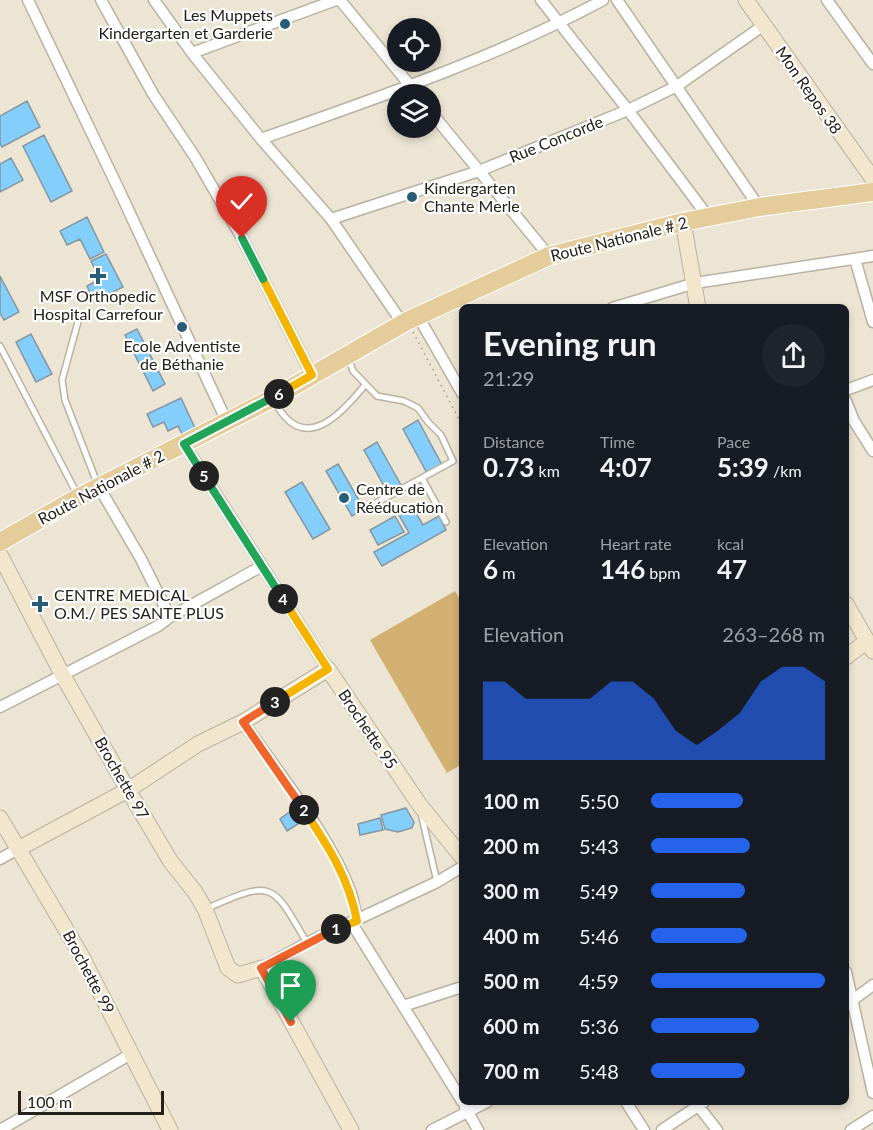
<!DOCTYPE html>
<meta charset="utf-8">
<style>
:root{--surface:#171b24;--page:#20242c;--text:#f1f3f6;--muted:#9ea1a6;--accent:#2563eb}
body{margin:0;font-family:Lato,sans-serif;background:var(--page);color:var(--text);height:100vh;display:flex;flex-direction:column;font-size:22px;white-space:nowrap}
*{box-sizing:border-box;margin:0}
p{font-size:20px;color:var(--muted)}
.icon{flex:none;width:33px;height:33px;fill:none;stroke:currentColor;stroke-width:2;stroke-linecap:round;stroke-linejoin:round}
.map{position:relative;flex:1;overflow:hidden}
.panel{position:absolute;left:459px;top:304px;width:390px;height:801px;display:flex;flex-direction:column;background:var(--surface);border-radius:9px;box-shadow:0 3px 9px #0003}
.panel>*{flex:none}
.tools{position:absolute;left:387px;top:18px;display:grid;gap:12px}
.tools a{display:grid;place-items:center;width:54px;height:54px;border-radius:50%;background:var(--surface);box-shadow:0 3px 9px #0003;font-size:30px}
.scale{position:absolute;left:18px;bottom:15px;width:146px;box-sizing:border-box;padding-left:6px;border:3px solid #24201a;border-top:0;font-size:16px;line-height:21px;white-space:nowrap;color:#24201a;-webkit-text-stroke:4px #fff;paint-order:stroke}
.pin{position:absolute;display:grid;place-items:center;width:51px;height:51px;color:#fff;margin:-62px -26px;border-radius:50% 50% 50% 0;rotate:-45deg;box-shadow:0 0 6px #0007}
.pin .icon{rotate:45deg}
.km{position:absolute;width:30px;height:30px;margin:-15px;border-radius:50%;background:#222;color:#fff;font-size:16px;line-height:30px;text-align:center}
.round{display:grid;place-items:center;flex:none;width:63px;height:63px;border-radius:32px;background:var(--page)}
.headline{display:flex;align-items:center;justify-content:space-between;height:102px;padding:0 24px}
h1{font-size:33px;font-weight:700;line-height:45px}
.figures{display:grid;grid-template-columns:repeat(3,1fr);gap:9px;height:102px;padding:6px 24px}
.figures div{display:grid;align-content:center}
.figures b{font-size:26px;font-weight:700}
.figures small{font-size:16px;font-weight:400}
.figures p{font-size:16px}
.chart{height:168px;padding:12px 24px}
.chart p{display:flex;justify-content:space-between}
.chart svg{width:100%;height:108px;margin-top:6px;fill:var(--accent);opacity:.7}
ul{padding:0 24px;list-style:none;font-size:20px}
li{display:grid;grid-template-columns:96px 72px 1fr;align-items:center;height:45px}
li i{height:15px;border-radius:8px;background:var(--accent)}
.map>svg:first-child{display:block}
</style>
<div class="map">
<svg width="873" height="1130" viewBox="0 0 873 1130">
<rect width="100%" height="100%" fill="#ede5d4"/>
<path fill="#d1b071" d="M455,591L462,603V764L447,773L370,640Z"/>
<path fill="#84cefb" stroke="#85959f" stroke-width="1.5" d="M27,101L40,127L2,147L0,143V116Z
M44,135L72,191L51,202L23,146Z
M11,158L23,180L0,192V164Z
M87,217L104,252L90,259L80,239L67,245L60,231Z
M106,254L123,287L94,302L87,286L100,279L91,261Z
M0,276L19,312L4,320L0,313Z
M137,329L165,384L153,391L125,335Z
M31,334L52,374L36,382L16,342Z
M181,398L195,428L182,434L178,426L168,431L164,422L153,427L147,414Z
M418,420L442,465L427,473L403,429Z
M377,442L402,487L389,495L364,450Z
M338,464L364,509L352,516L326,471Z
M302,482L330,529L313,539L285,492Z
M413,508L423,525L439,516L446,530L382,566L374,552L409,533L399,515Z
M395,516L404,532L378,545L370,530Z
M296,807L300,812L297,816L301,822L287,831L280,819Z
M406,808L414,822L412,828L398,832L385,829L381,815Z
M380,818L383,830L360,835L358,824Z"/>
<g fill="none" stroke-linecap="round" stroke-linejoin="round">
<g stroke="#b9b1a1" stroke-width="8">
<path id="lane" d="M79,318L62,380L65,400L97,483
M0,346L77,494
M348,357L353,371L377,396L404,401L418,408L428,422L441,435L453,461L374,504
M275,402C303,455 340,416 365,385
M422,478L446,522
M421,813L437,882
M208,908C274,879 272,883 307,943"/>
</g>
<g stroke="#b9b1a1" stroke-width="13">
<path id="street" d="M28,0L119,190L227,422
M101,0L153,94L195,157L242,238L312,375
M154,0L192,53L261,139L331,219L403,324
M340,0L417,94
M541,0L628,110L709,218
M617,0L759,207
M827,0L873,64
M192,53L336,0
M430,111L549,256
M261,139C377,98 495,58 603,0
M331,219L479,171L628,110L677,86L764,25
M855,259L873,322
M612,308L695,283L873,256
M418,316L462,393
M846,390L873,380
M846,401L854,421L873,451
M184,444L328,669
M99,487L141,559L170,617
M0,707L158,626L170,617L262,566
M243,722C279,774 329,834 351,893C354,902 355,912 357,920
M0,859L18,849
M351,922L462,1101
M262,968L307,943L437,882L462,867
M846,972L873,1093
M846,1005L873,985
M403,1006L462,987
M626,1102L644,1130
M696,1103L717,1130
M465,1107L478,1130
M0,1130L131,1054
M432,1130L487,1102
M662,1130L704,1102
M851,1130L873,1116"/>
</g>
<g stroke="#b9b1a1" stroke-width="17">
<path id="secondary" d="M746,0L873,179
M683,222L698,308
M0,555L62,674L128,790L171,862L195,892L205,909L228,968L238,975L262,968L351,1130
M846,604L873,651
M846,657L867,641
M0,818L81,955L170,1130
M18,849L128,790L198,744L243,722L328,669L419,804L462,857"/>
</g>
<g stroke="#fff" stroke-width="20">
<path id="primary" d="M0,542L79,497L273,398L407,321L549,256L683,222L759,207L873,192"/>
</g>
<path stroke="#9f998c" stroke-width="1.5" stroke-dasharray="1.5 4.5" stroke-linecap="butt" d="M413,332L462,425"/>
<use href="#lane" stroke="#fff" stroke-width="5"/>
<use href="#street" stroke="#fff" stroke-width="10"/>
<use href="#secondary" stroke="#f2e6cd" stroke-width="15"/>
<use href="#primary" stroke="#e5cc9b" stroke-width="18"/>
</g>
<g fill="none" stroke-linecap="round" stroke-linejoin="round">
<g stroke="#fff" stroke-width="12">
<path id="split-1" d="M291,1022L261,968L336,929"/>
</g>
<g stroke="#fff" stroke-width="12">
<path id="split-2" d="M304,810C328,846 349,878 357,921L336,929"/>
</g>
<g stroke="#fff" stroke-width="12">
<path id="split-3" d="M275,702L243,722L304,810"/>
</g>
<g stroke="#fff" stroke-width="12">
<path id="split-4" d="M275,702L328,669L283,599"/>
</g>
<g stroke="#fff" stroke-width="12">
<path id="split-5" d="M204,476L283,599"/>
</g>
<g stroke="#fff" stroke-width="12">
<path id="split-6" d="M204,476L184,444L279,394"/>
</g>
<g stroke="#fff" stroke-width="12">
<path id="split-7" d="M263,279L312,375L279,394"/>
</g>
<g stroke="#fff" stroke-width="12">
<path id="split-8" d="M242,238L263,279"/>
</g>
<use href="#split-1" stroke="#f0652b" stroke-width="8"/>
<use href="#split-2" stroke="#f5b400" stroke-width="8"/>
<use href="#split-3" stroke="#f0652b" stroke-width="8"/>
<use href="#split-4" stroke="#f5b400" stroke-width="8"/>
<use href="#split-5" stroke="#22a559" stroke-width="8"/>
<use href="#split-6" stroke="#22a559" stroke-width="8"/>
<use href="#split-7" stroke="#f5b400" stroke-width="8"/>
<use href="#split-8" stroke="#22a559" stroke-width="8"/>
</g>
<g fill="#295c79" stroke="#fff" stroke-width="2">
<circle cx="285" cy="24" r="6"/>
<circle cx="412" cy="197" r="6"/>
<path d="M95 267h6v6h6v6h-6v6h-6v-6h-6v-6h6z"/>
<circle cx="182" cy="327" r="6"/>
<circle cx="344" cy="498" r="6"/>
<path d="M37 595h6v6h6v6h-6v6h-6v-6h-6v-6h6z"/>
</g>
<g text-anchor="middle" stroke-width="4.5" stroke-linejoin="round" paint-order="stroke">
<g font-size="16" fill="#24201a" stroke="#fff" text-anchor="start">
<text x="273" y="21" text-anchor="end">Les Muppets<tspan x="273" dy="18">Kindergarten et Garderie</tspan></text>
<text x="424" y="194">Kindergarten<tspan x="424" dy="18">Chante Merle</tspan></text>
<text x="98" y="302" text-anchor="middle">MSF Orthopedic<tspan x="98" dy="18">Hospital Carrefour</tspan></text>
<text x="182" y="352" text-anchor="middle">Ecole Adventiste<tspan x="182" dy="18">de Béthanie</tspan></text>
<text x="356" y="495">Centre de<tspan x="356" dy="18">Rééducation</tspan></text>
<text x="54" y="601">CENTRE MEDICAL<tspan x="54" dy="18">O.M./ PES SANTE PLUS</tspan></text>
</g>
<g font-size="16" fill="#24201a" stroke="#fff">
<text transform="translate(809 90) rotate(55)" y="6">Mon Repos 38</text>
<text transform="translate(556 139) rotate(-22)" y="6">Rue Concorde</text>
<text transform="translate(619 239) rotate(-14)" y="6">Route Nationale # 2</text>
<text transform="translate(101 487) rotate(-28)" y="6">Route Nationale # 2</text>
<text transform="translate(368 729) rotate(56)" y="6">Brochette 95</text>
<text transform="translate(122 778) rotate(60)" y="6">Brochette 97</text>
<text transform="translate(89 972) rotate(62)" y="6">Brochette 99</text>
</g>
</g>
</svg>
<div class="tools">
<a><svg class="icon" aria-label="locate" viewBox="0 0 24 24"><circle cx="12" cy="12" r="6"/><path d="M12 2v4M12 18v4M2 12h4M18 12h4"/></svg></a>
<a><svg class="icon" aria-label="layers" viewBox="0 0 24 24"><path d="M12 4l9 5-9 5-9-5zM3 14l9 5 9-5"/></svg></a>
</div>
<div class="scale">100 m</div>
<div class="pin" style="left:291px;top:1022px;background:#1e9e55"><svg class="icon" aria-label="arrive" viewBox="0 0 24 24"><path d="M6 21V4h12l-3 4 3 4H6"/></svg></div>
<div class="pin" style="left:242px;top:238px;background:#d93025"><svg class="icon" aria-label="check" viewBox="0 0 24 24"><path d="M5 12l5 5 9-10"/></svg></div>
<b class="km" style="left:336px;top:929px">1</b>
<b class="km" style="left:304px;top:810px">2</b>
<b class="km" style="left:275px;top:702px">3</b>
<b class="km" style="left:283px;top:599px">4</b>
<b class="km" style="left:204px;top:476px">5</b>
<b class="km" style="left:279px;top:394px">6</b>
<section class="panel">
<div class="headline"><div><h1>Evening run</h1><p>21:29</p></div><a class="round"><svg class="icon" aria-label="share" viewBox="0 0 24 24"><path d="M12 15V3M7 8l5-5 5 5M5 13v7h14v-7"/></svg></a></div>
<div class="figures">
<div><p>Distance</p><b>0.73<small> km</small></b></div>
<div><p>Time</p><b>4:07</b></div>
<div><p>Pace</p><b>5:39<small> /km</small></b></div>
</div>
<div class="figures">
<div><p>Elevation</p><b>6<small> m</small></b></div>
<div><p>Heart rate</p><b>146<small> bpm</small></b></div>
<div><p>kcal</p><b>47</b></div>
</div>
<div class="chart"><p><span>Elevation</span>263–268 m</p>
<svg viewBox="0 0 160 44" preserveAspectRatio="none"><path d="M0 44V12L10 12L20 19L30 19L40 19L50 19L60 12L70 12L80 19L90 32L100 38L110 32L120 25L130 12L140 6L150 6L160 12V44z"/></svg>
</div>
<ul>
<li><b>100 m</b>5:50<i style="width:53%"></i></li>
<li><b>200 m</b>5:43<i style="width:57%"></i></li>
<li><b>300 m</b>5:49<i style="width:54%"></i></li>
<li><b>400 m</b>5:46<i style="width:55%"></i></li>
<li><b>500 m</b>4:59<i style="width:100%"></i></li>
<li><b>600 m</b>5:36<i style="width:62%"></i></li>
<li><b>700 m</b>5:48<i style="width:54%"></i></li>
</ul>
</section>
</div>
